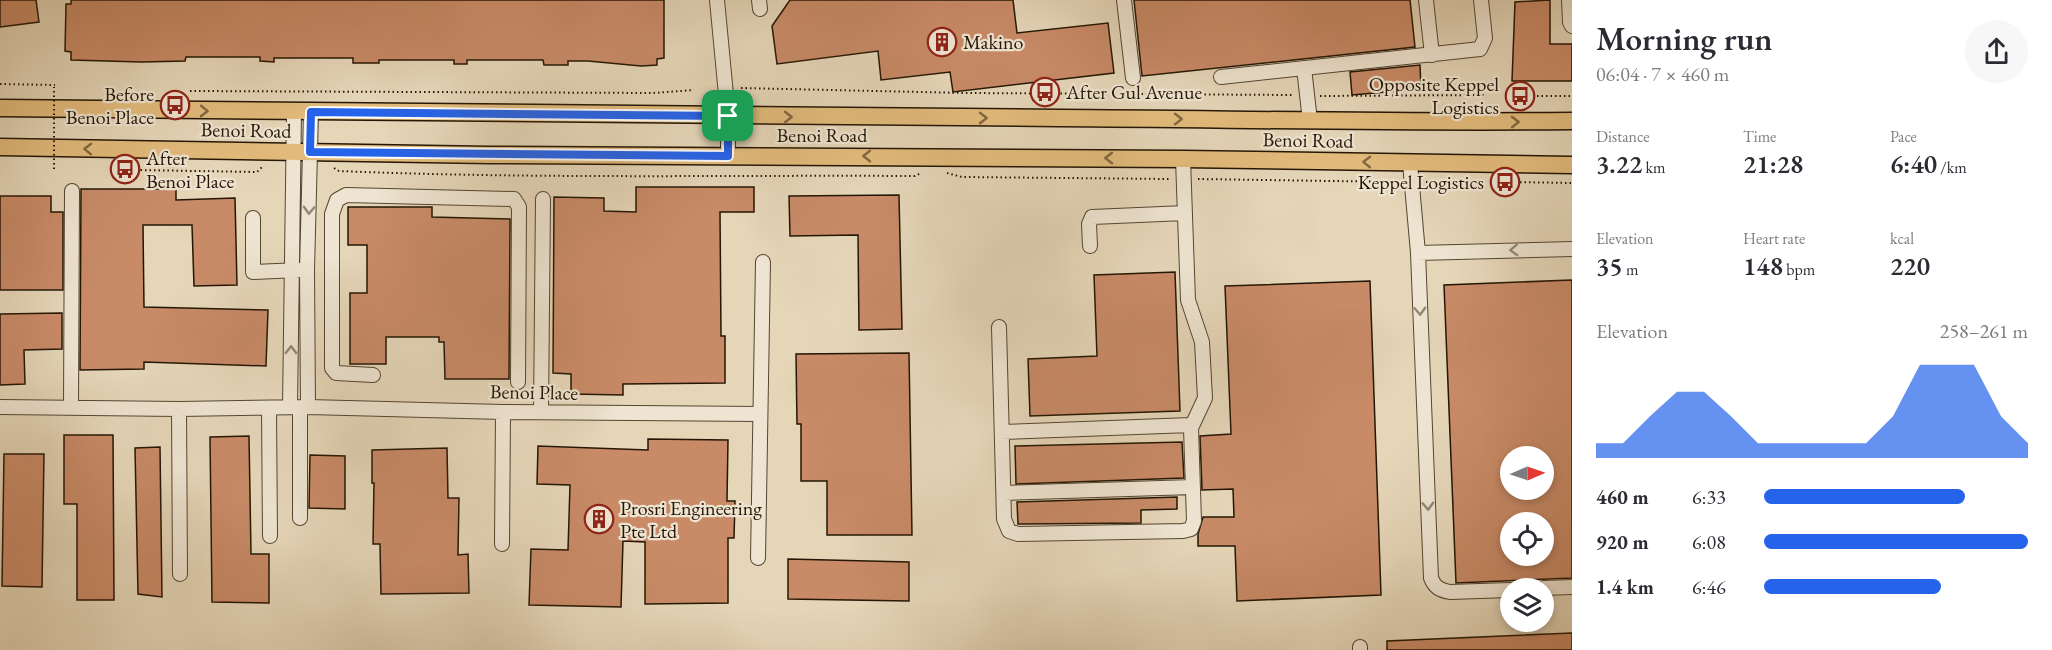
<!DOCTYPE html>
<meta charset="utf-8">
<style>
:root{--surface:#fff;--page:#f7f7f7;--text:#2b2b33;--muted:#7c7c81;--accent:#2563eb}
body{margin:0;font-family:"EB Garamond",serif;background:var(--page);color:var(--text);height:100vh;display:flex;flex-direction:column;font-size:22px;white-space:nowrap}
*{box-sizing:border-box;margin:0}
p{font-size:20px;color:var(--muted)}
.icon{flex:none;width:33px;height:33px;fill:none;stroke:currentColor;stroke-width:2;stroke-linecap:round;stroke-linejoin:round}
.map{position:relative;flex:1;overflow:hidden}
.sheet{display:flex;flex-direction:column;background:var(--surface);width:480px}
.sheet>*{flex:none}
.needle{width:39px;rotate:88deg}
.buttons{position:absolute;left:1500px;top:446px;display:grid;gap:12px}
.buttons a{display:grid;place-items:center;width:54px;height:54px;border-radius:50%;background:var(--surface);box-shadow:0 3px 9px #0003;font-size:30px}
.pin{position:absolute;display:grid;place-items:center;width:51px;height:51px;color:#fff;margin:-26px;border-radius:12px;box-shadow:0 3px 9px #0006}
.round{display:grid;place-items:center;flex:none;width:63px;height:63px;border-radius:32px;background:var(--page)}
.overview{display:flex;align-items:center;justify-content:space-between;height:102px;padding:0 24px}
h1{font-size:33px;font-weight:600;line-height:45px}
.metrics{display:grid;grid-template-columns:repeat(3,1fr);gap:9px;height:102px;padding:6px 24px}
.metrics div{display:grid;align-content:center}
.metrics b{font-size:26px;font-weight:600}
.metrics small{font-size:16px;font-weight:400}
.metrics p{font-size:16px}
.chart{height:168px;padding:12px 24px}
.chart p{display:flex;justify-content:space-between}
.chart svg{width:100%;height:108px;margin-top:6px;fill:var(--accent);opacity:.7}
ul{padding:0 24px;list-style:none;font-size:20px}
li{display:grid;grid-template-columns:96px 72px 1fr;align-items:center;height:45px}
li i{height:15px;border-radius:8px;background:var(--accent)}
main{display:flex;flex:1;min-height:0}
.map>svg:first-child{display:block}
</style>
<main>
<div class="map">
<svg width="1572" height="650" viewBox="0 0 1572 650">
<rect width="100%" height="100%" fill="#e5d6b8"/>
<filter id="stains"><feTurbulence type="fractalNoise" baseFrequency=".00333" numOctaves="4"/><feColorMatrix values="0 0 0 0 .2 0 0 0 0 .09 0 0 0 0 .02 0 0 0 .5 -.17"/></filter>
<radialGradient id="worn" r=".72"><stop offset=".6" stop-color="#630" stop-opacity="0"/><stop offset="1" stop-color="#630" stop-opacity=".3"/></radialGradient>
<path fill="#c88a67" stroke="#241604" stroke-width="1.5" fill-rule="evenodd" d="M0,0H36L39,22L0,27Z
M71,0H664V58L657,59V65L641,66L588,61H568V65H544L543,60H467V64H454V60H379V63H353V58H274V62L260,61V57H186L185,61L142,62L71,60V52L65,51L66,4H71Z
M790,0H1013L1017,33L1108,23L1114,73L953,92L950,72L881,80L878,51L777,64L772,26Z
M1134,0H1410L1415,47L1142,76Z
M1550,0V44H1572V81H1512L1515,2Z
M1420,65L1421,89L1352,95L1350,72Z
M636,187H754V212H720L721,336H725V383L623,384V395L571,394V374L553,373L554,197L604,198V211L636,212Z
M81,189H176V200L235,198L237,285L194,286L192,225H143L144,307L268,310L266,366L144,362V369L80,370Z
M899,195L902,329L859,330L858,235L790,236L789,196Z
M0,196H51V212H63V290H0Z
M348,207H432V217L510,219L509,379H445L444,342H439V337H386V364H350V293H367V245H348Z
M1175,272L1180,411L1030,416L1028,359L1097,356L1094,275Z
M1572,280V578L1456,583L1444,285ZM1510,456H1544V489H1510ZM1510,522H1544V555H1510Z
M1370,281L1381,595L1237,601L1235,546H1198V534L1203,517H1234L1233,489L1202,490L1200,436L1231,434L1225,286Z
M62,313V349L24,350L25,384L0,385V314Z
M909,353L912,535H827V481H801V424H797L796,354Z
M64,435H113L114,600H77V504H64Z
M249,436L251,554H269V603L212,602L210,437Z
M648,439L728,440L727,501H735L734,538H728V603L645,604V542L623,541L621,607L529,605L531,549L568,550L570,485L537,484L538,446L648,450Z
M1182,442L1184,478L1016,484L1015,446Z
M160,447L162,597L138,594L135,448Z
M447,448L448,498H459L458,555L468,554L469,593L381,594L380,544H373L374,483H372V450Z
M4,454H44L42,587L2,586Z
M310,455L345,456V509L309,508Z
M1177,497V509L1141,510V523L1018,524L1017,502Z
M788,559L909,562V601L788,599Z
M1572,633V650H1387V641Z"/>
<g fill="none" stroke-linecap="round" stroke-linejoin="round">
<g stroke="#544631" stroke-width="16">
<path id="minor" d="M717,0L728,116V156
M759,0L760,9
M1124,0L1133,78
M1426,0L1432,55
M1569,0L1570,22L1572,26
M1304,68L1310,121
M1221,77L1480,49L1485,38L1481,0
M1410,163L1418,253L1431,578C1435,588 1440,590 1450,592L1510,590
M253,218V272L299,270
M1090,246L1089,224L1092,217L1185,213
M1418,253L1572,249
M999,327L1004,519L1009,531L1018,534L1183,531L1191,529L1194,521L1191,428L1205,398L1202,342L1188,300L1183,159
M373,375L336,373L332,368V214L337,200L346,195L514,199L519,207L518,382
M0,407L179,409L308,407L503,412L760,414
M71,407L72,191
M290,407L294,112
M308,407L307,270L311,112
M269,408L270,536
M179,409L180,574
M541,412L543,199
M1002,432L1191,425
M1004,493L1193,487
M300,518V408
M502,544L503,412
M758,558L763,262
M1544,588L1572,587
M1360,647V650"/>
</g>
<g stroke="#241604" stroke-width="19">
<path id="major" d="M0,108C353,113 706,116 1059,118C1230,119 1401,123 1572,121
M0,147L490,155L1183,159L1572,165"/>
</g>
<path stroke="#241604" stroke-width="2" stroke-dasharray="1.5 3" stroke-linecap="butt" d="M0,84L55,85
M741,88L965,93L1293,95
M190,91L653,93L694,90
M1320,96L1485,95
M1528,96H1572
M334,168L339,171C531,179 723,175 915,176L921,173
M136,170L257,172L262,167
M947,173L962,177L1171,179
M1198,179L1399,182
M1426,182L1480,181
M1511,182L1572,183"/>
<use href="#minor" stroke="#eee4d1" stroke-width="14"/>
<use href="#major" stroke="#e2bb7c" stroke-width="16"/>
<path stroke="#241604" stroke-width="2" stroke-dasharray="1.5 3" stroke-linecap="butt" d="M54,169V87"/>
</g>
<defs><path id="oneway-chevron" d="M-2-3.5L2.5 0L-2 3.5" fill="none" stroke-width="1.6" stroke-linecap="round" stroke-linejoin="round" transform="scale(1.5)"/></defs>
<g stroke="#836840">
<use href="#oneway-chevron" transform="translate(204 111) rotate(1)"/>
<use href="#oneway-chevron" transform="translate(788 117)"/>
<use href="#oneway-chevron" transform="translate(983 118)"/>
<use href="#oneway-chevron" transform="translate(1178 119)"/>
<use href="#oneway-chevron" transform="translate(1515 122) rotate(-1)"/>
<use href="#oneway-chevron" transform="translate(88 149) rotate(-179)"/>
<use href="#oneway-chevron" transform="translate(867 156) rotate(-180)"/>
<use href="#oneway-chevron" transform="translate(1109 158) rotate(-180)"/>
<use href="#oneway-chevron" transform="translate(1367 162) rotate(-179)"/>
</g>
<g stroke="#938775">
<use href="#oneway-chevron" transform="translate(309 210) rotate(92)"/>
<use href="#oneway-chevron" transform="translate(1514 250) rotate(178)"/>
<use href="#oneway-chevron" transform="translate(1420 311) rotate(88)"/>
<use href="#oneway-chevron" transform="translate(291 350) rotate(-89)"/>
<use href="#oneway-chevron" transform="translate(1428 506) rotate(88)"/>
</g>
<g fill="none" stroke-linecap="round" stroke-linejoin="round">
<g stroke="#fff" stroke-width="12">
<path id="route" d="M311,112L728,116V156L310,152Z"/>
</g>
<use href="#route" stroke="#2563eb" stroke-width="8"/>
</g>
<defs>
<g id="building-ring" transform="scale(1.5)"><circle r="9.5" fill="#eee4d1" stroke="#8f2418" stroke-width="1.5"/><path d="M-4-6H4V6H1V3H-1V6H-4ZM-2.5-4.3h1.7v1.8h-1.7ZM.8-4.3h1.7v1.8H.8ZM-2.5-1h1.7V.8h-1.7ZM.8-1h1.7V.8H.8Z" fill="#8f2418"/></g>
<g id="bus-ring" transform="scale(1.5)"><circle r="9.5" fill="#eee4d1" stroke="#8f2418" stroke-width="1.5"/><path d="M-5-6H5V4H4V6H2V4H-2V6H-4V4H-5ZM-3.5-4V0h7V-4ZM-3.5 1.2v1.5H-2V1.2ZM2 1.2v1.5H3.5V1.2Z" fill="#8f2418"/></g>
</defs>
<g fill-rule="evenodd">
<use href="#building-ring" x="942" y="42"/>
<use href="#bus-ring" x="1045" y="92"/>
<use href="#bus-ring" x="1520" y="96"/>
<use href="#bus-ring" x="175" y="105"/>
<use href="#bus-ring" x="125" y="169"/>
<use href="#bus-ring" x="1505" y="182"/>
<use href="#building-ring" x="599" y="519"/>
</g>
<g text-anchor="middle" stroke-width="4.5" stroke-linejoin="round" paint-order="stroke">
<g font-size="20" fill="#241604" stroke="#eee4d1" text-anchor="start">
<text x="963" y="49">Makino</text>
<text x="1499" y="91" text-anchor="end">Opposite Keppel<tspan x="1499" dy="23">Logistics</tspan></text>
<text x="1066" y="99">After Gul Avenue</text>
<text x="154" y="101" text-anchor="end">Before<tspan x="154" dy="23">Benoi Place</tspan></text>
<text x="146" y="165">After<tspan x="146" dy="23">Benoi Place</tspan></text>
<text x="1484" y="189" text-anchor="end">Keppel Logistics</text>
<text x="620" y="515">Prosri Engineering<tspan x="620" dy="23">Pte Ltd</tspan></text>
</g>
<g font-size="20" fill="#241604" stroke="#eee4d1">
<text transform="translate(246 130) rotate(1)" y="7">Benoi Road</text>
<text x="822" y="142">Benoi Road</text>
<text transform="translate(1308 140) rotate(1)" y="7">Benoi Road</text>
<text transform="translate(534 392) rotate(1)" y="7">Benoi Place</text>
</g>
</g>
<rect width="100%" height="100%" filter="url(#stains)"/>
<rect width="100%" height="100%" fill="url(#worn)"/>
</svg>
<div class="buttons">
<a><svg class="needle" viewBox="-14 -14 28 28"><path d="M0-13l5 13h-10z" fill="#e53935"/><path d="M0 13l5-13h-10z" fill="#7c7c81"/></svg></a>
<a><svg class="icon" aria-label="locate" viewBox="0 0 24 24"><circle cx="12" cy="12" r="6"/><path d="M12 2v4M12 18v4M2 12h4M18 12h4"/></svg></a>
<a><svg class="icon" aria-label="layers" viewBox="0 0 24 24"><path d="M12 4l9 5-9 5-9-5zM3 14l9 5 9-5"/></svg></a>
</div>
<div class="pin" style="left:728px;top:116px;background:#1e9e55"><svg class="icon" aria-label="arrive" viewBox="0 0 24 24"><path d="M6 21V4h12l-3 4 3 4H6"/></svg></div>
</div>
<section class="sheet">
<div class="overview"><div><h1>Morning run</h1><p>06:04 · 7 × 460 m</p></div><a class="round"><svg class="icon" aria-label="share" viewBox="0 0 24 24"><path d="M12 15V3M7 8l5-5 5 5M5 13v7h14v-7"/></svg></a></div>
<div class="metrics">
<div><p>Distance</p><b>3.22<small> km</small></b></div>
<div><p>Time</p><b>21:28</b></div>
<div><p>Pace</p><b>6:40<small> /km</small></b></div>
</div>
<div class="metrics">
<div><p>Elevation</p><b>35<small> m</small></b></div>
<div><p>Heart rate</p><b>148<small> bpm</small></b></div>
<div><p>kcal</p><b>220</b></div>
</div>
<div class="chart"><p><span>Elevation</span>258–261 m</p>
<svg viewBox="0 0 160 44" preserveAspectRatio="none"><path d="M0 44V38L10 38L20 27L30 17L40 17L50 27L60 38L70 38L80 38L90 38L100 38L110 27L120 6L130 6L140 6L150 27L160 38V44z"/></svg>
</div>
<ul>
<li><b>460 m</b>6:33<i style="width:76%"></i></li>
<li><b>920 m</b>6:08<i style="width:100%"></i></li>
<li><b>1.4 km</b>6:46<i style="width:67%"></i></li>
</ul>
</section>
</main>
